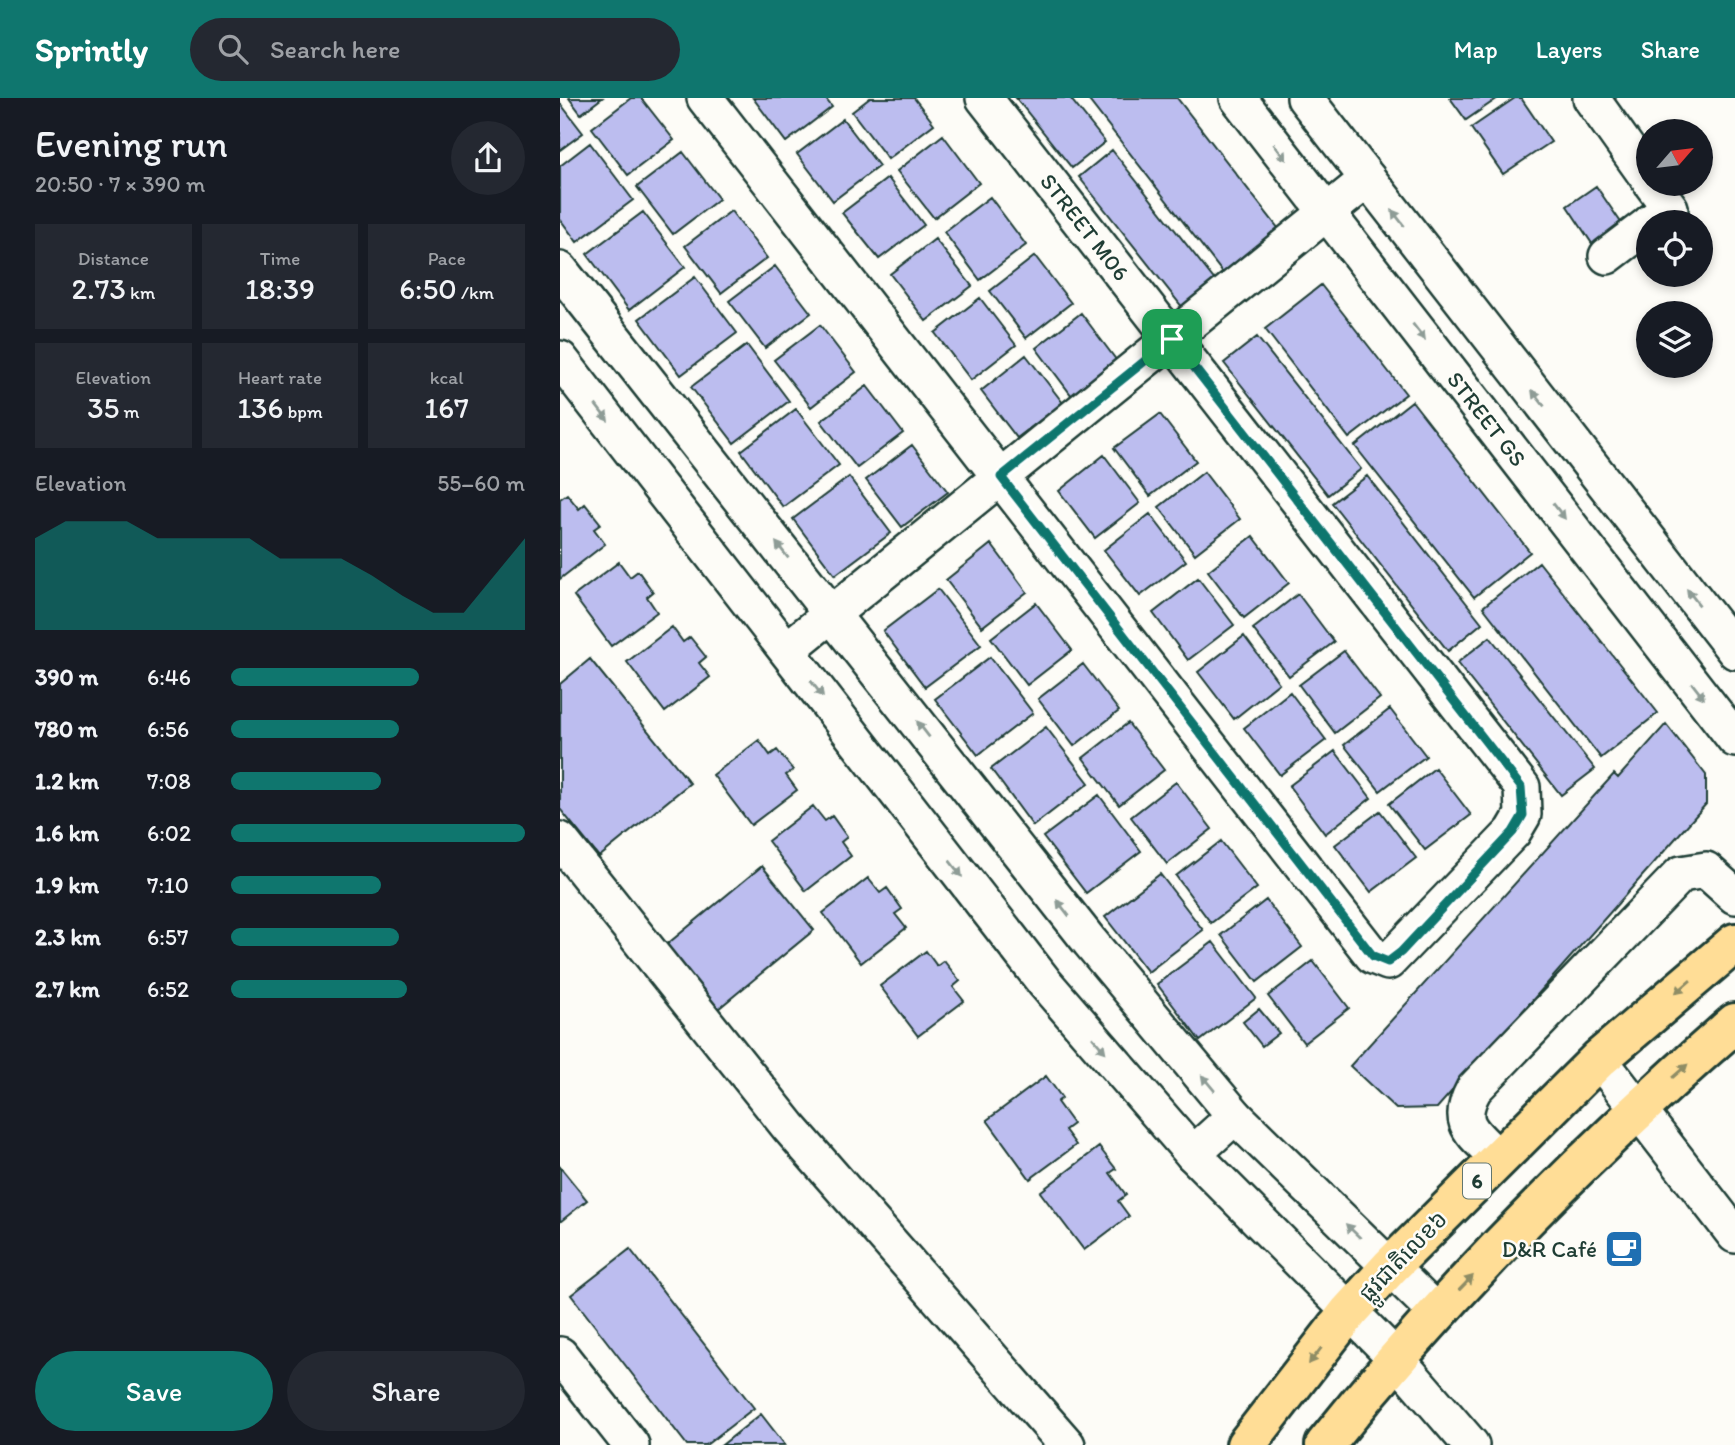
<!DOCTYPE html>
<meta charset="utf-8">
<style>
:root{--surface:#171b24;--page:#242831;--text:#f1f3f6;--muted:#9ea1a6;--accent:#0f766e}
body{margin:0;font-family:Itim,"Noto Sans Khmer",sans-serif;background:var(--page);color:var(--text);height:100vh;display:flex;flex-direction:column;font-size:26px;white-space:nowrap}
*{box-sizing:border-box;margin:0}
p{font-size:23px;color:var(--muted)}
.icon{flex:none;width:38px;height:38px;fill:none;stroke:currentColor;stroke-width:2;stroke-linecap:round;stroke-linejoin:round}
.map{position:relative;flex:1;overflow:hidden}
.panel{display:flex;flex-direction:column;background:var(--surface);width:560px}
.panel>*{flex:none}
.needle{width:46px;rotate:62deg}
.buttons{position:absolute;left:1076px;top:21px;display:grid;gap:14px}
.buttons a{display:grid;place-items:center;width:77px;height:77px;border-radius:50%;background:var(--surface);box-shadow:0 4px 10px #0003;font-size:35px}
.pin{position:absolute;display:grid;place-items:center;width:60px;height:60px;color:#fff;margin:-30px;border-radius:14px;box-shadow:0 4px 10px #0006}
.round{display:grid;place-items:center;flex:none;width:74px;height:74px;border-radius:37px;background:var(--page)}
.overview{display:flex;align-items:center;justify-content:space-between;height:119px;padding:0 35px}
h1{font-size:38px;font-weight:600;line-height:52px}
.stats{display:grid;grid-template-columns:repeat(3,1fr);gap:10px;height:119px;padding:7px 35px}
.stats div{display:grid;align-content:center;border-radius:0px;background:var(--page);text-align:center}
.stats b{font-size:30px;font-weight:600}
.stats small{font-size:19px;font-weight:400}
.stats p{font-size:19px}
.chart{height:196px;padding:14px 35px}
.chart p{display:flex;justify-content:space-between}
.chart svg{width:100%;height:126px;margin-top:7px;fill:var(--accent);opacity:.7}
.primary-button{display:flex;gap:14px;margin-top:auto;padding:14px 35px}
.primary-button a{flex:1;height:80px;border-radius:42px;background:var(--accent);color:#fff;font-size:28px;font-weight:600;line-height:80px;text-align:center}
.primary-button a+a{background:var(--page);color:var(--text)}
ul{padding:0 35px;list-style:none;font-size:23px}
li{display:grid;grid-template-columns:112px 84px 1fr;align-items:center;height:52px}
li i{height:18px;border-radius:9px;background:var(--accent)}
header{display:flex;align-items:center;gap:42px;box-sizing:border-box;height:98px;padding:0 35px;background:var(--accent);color:#fff}
header strong{font-size:33px}
nav{display:flex;gap:38px;margin-inline-start:auto;font-size:24px}
.search{width:490px;height:63px;background:var(--page);display:flex;align-items:center;gap:18px;box-sizing:border-box;padding:0 24px;border-radius:38px;color:var(--muted);font-size:26px}
main{display:flex;flex:1;min-height:0}
.map>svg:first-child{display:block}
</style>
<header>
<strong>Sprintly</strong>
<div class="search"><svg class="icon" aria-label="search" viewBox="0 0 24 24"><circle cx="10" cy="10" r="6"/><path d="M15 15l6 6"/></svg>Search here</div>
<nav><a>Map</a><a>Layers</a><a>Share</a></nav>
</header>
<main>
<section class="panel">
<div class="overview"><div><h1>Evening run</h1><p>20:50 · 7 × 390 m</p></div><a class="round"><svg class="icon" aria-label="share" viewBox="0 0 24 24"><path d="M12 15V3M7 8l5-5 5 5M5 13v7h14v-7"/></svg></a></div>
<div class="stats">
<div><p>Distance</p><b>2.73<small> km</small></b></div>
<div><p>Time</p><b>18:39</b></div>
<div><p>Pace</p><b>6:50<small> /km</small></b></div>
</div>
<div class="stats">
<div><p>Elevation</p><b>35<small> m</small></b></div>
<div><p>Heart rate</p><b>136<small> bpm</small></b></div>
<div><p>kcal</p><b>167</b></div>
</div>
<div class="chart"><p><span>Elevation</span>55–60 m</p>
<svg viewBox="0 0 160 44" preserveAspectRatio="none"><path d="M0 44V12L10 6L20 6L30 6L40 12L50 12L60 12L70 12L80 19L90 19L100 19L110 25L120 32L130 38L140 38L150 25L160 12V44z"/></svg>
</div>
<ul>
<li><b>390 m</b>6:46<i style="width:64%"></i></li>
<li><b>780 m</b>6:56<i style="width:57%"></i></li>
<li><b>1.2 km</b>7:08<i style="width:51%"></i></li>
<li><b>1.6 km</b>6:02<i style="width:100%"></i></li>
<li><b>1.9 km</b>7:10<i style="width:51%"></i></li>
<li><b>2.3 km</b>6:57<i style="width:57%"></i></li>
<li><b>2.7 km</b>6:52<i style="width:60%"></i></li>
</ul>
<div class="primary-button"><a>Save</a><a>Share</a></div>
</section>
<div class="map">
<svg width="1175" height="1347" viewBox="0 0 1175 1347">
<rect width="100%" height="100%" fill="#fdfcf7"/>
<filter id="ink" filterUnits="userSpaceOnUse"><feTurbulence type="fractalNoise" baseFrequency=".0143" numOctaves="2"/><feDisplacementMap in="SourceGraphic" scale="14" xChannelSelector="R" yChannelSelector="G"/><feConvolveMatrix kernelMatrix="1 2 1 2 8 2 1 2 1" color-interpolation-filters="sRGB"/></filter>
<g filter="url(#ink)">
<path fill="#bcbdef" stroke="#1f3d34" stroke-width="2" d="M9,0H42L21,16Z
M71,0H81L114,42L68,77L32,30Z
M193,0H265L272,9L226,44Z
M310,0H354L374,26L328,61L292,14Z
M456,0H510L545,44L512,70Z
M527,0H617L722,135L666,179Z
M890,0H938L906,22Z
M955,0H961L991,44L943,76L911,30Z
M0,5L23,35L0,52Z
M283,21L319,68L273,103L237,56Z
M383,37L419,85L374,120L337,73Z
M30,45L73,102L17,144L0,121V68Z
M552,52L656,184L623,210L519,79Z
M123,54L159,101L113,136L77,89Z
M328,80L364,127L319,161L282,115Z
M1036,88L1062,126L1033,147L1007,108Z
M430,99L466,147L420,182L384,134Z
M171,113L207,160L161,195L125,148Z
M83,114L125,169L69,212L27,156Z
M375,141L412,188L366,223L330,176Z
M475,158L511,205L466,240L430,193Z
M215,168L251,215L205,250L169,203Z
M135,179L177,235L121,277L79,221Z
M761,187L846,296L789,340L705,231Z
M420,200L456,247L411,282L375,235Z
M521,215L557,263L512,298L476,250Z
M260,227L296,274L251,309L214,262Z
M697,239L801,371L768,397L664,265Z
M187,247L229,303L174,345L131,289Z
M466,257L503,305L457,340L421,293Z
M307,288L343,335L297,370L261,323Z
M852,303L970,454L914,499L795,348Z
M236,311L279,367L223,409L181,353Z
M600,316L636,363L590,398L554,350Z
M352,347L388,394L342,429L306,382Z
M544,357L580,405L535,440L499,393Z
M644,374L680,421L635,456L599,409Z
M807,378L922,525L888,553L772,405Z
M289,379L331,435L275,477L233,421Z
M7,396L19,411L25,406L41,426L34,431L45,446L0,481V401Z
M590,416L626,463L580,498L544,452Z
M693,438L729,485L684,520L648,473Z
M431,446L467,494L422,529L386,482Z
M59,464L70,479L78,473L93,494L87,499L97,514L51,548L14,498Z
M979,464L1098,615L1041,660L923,509Z
M638,480L674,527L628,562L593,515Z
M378,491L421,547L365,589L323,533Z
M738,496L774,544L729,578L693,531Z
M476,505L512,552L467,587L431,540Z
M112,529L123,544L130,539L146,559L139,565L150,579L105,614L67,564Z
M684,538L719,585L674,621L638,574Z
M930,539L1035,671L1001,697L897,565Z
M784,553L820,600L775,635L739,587Z
M430,559L473,615L418,657L375,601Z
M30,561L130,685L39,759L0,711V586Z
M523,566L559,613L514,648L478,601Z
M730,594L766,642L720,677L684,630Z
M830,611L866,658L820,693L784,647Z
M568,625L604,672L559,707L523,660Z
M1106,626L1146,677V706L877,1010L836,1011L790,968L1054,676L1058,680Z
M486,629L529,685L473,728L431,671Z
M199,642L210,657L217,652L233,672L226,677L237,692L191,727L153,677Z
M775,653L811,700L765,736L729,688Z
M875,670L911,717L865,752L829,706Z
M616,684L652,731L607,766L571,719Z
M539,697L581,753L526,795L483,739Z
M253,708L265,723L272,718L287,739L281,744L291,758L246,793L208,743Z
M820,713L856,760L811,794L775,747Z
M661,743L697,790L651,825L616,778Z
M202,768L254,832L158,911L105,848Z
M600,776L643,832L588,874L545,819Z
M308,780L320,795L327,790L342,811L335,816L346,830L301,865L263,815Z
M706,802L742,849L697,884L661,837Z
M653,844L696,900L640,943L597,886Z
M366,853L377,868L384,863L400,883L393,889L404,903L358,938L320,888Z
M753,863L789,910L744,945L708,898Z
M699,911L719,935L702,948L683,924Z
M486,978L502,1000L497,1004L513,1026L505,1032L516,1047L470,1081L427,1022Z
M539,1049L556,1071L550,1075L566,1097L558,1103L569,1118L524,1152L480,1094Z
M0,1069L27,1102L0,1124Z
M70,1151L194,1310L146,1347H127L11,1197Z
M201,1316L225,1347H162Z"/>
<g fill="none" stroke-linecap="round" stroke-linejoin="round">
<g stroke="#1f3d34" stroke-width="40">
<g id="minor">
<path d="M145,0L813,858L828,864L953,734L963,717L962,689L424,0"/>
<path id="s1" d="M678,0L1175,641"/>
<path d="M745,0L1175,553"/>
<path d="M1031,0L1088,80"/>
<path d="M1091,124L1110,110L1092,86"/>
<path d="M1047,158L1088,127"/>
<path d="M0,172L530,844L675,1018L877,1215"/>
<path d="M0,261L485,885L633,1056L835,1259L911,1347"/>
<path d="M227,552L808,81"/>
<path d="M0,742L229,1029L507,1347"/>
<path d="M1039,961L1175,1137"/>
<path d="M633,1056L675,1018"/>
<path d="M939,1061C914,1035 894,1027 914,991L1121,776L1146,772L1175,798"/>
<path d="M0,1257L71,1347"/>
</g>
</g>
<g stroke="#1f3d34" stroke-width="44">
<path id="highway" d="M686,1347L789,1214L830,1169L1039,961L1175,845
M765,1347C887,1194 1027,1054 1175,925"/>
</g>
<use href="#minor" stroke="#fdfcf7" stroke-width="35"/>
<use href="#highway" stroke="#ffdd96" stroke-width="38"/>
</g>
<defs><path id="oneway-solid" d="M-6-.8H1V-3.2L6.5 0L1 3.2V.8H-6Z" transform="scale(1.75)"/></defs>
<g fill="#8e9c96">
<use href="#oneway-solid" transform="translate(720 54) rotate(52)"/>
<use href="#oneway-solid" transform="translate(838 120) rotate(-128)"/>
<use href="#oneway-solid" transform="translate(859 234) rotate(52)"/>
<use href="#oneway-solid" transform="translate(978 300) rotate(-128)"/>
<use href="#oneway-solid" transform="translate(42 315) rotate(52)"/>
<use href="#oneway-solid" transform="translate(999 413) rotate(52)"/>
<use href="#oneway-solid" transform="translate(222 452) rotate(-128)"/>
<use href="#oneway-solid" transform="translate(1133 499) rotate(-128)"/>
<use href="#oneway-solid" transform="translate(257 591) rotate(52)"/>
<use href="#oneway-solid" transform="translate(1138 593) rotate(52)"/>
<use href="#oneway-solid" transform="translate(363 631) rotate(-128)"/>
<use href="#oneway-solid" transform="translate(396 771) rotate(52)"/>
<use href="#oneway-solid" transform="translate(503 810) rotate(-128)"/>
<use href="#oneway-solid" transform="translate(539 947) rotate(49)"/>
<use href="#oneway-solid" transform="translate(648 985) rotate(-130)"/>
<use href="#oneway-solid" transform="translate(793 1133) rotate(-136)"/>
</g>
<g fill="#8f8d65">
<use href="#oneway-solid" transform="translate(1123 889) rotate(139)"/>
<use href="#oneway-solid" transform="translate(1120 973) rotate(-41)"/>
<use href="#oneway-solid" transform="translate(906 1185) rotate(-46)"/>
<use href="#oneway-solid" transform="translate(755 1258) rotate(128)"/>
</g>
</g>
<g fill="none" stroke-linecap="round" stroke-linejoin="round" filter="url(#ink)">
<g stroke="#fff" stroke-width="14">
<path id="route" d="M612,241L961,689L963,717L953,734L841,854L828,864L813,858L441,379Z"/>
</g>
<use href="#route" stroke="#0f766e" stroke-width="9"/>
</g>
<defs>
<g id="cafe-square" transform="scale(2.0125)"><rect x="-9" y="-9" width="18" height="18" rx="4" fill="#1f6fb2" stroke="#fdfcf7"/><path d="M-5.5-4.5H6V0H3Q3 3.5 0 3.5H-2.5Q-5.5 3.5-5.5 0ZM3-3.2v2h1.7v-2ZM-6 4.5H4V6H-6Z" fill="#fff"/></g>
</defs>
<g fill-rule="evenodd">
<use href="#cafe-square" x="1064" y="1151"/>
</g>
<g text-anchor="middle" stroke-width="5" stroke-linejoin="round" paint-order="stroke">
<rect fill="#fdfcf7" stroke="#62766e" stroke-width="2" x="903" y="1065.5" width="28" height="35" rx="5"/>
<g font-size="21" font-weight="bold" fill="#1f3d34">
<text x="917" y="1090">6</text>
</g>
<g font-size="23" fill="#1f3d34" stroke="#fdfcf7">
<text transform="translate(525 129) rotate(52)" y="8">STREET M06</text>
<text dy="8" stroke="none"><textPath href="#s1" startOffset="406">STREET GS</textPath></text>
<text transform="translate(843 1158) rotate(-46)" y="8">ផ្លូវជាតិលេខ៦</text>
</g>
<g font-size="23" fill="#1f3d34" stroke="#fdfcf7" text-anchor="end">
<text x="1037" y="1159">D&amp;R Café</text>
</g>
</g>
</svg>
<div class="buttons">
<a><svg class="needle" viewBox="-14 -14 28 28"><path d="M0-13l5 13h-10z" fill="#e53935"/><path d="M0 13l5-13h-10z" fill="#9ea1a6"/></svg></a>
<a><svg class="icon" aria-label="locate" viewBox="0 0 24 24"><circle cx="12" cy="12" r="6"/><path d="M12 2v4M12 18v4M2 12h4M18 12h4"/></svg></a>
<a><svg class="icon" aria-label="layers" viewBox="0 0 24 24"><path d="M12 4l9 5-9 5-9-5zM3 14l9 5 9-5"/></svg></a>
</div>
<div class="pin" style="left:612px;top:241px;background:#1e9e55"><svg class="icon" aria-label="arrive" viewBox="0 0 24 24"><path d="M6 21V4h12l-3 4 3 4H6"/></svg></div>
</div>
</main>
